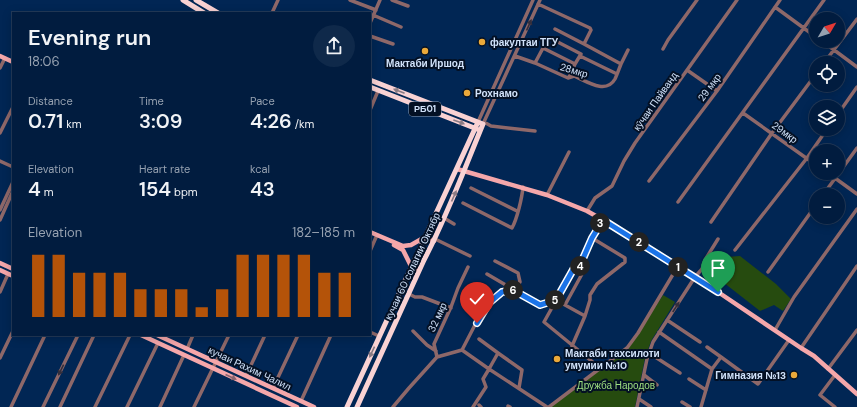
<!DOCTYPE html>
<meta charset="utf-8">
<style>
:root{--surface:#011c3f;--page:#0f294a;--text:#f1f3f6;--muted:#96a1b0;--line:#233a59;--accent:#b45309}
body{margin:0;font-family:"DM Sans",sans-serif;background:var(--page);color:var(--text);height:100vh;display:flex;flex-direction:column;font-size:15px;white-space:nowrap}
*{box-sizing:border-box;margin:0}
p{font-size:13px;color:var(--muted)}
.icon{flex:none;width:22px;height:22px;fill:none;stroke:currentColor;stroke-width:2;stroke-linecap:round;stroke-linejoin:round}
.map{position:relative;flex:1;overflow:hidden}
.drawer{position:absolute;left:12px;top:12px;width:359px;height:324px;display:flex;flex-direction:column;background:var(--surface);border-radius:0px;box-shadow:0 2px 10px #0003,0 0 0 1px var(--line)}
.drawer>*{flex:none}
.needle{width:26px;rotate:51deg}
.fabs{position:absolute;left:809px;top:12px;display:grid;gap:8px}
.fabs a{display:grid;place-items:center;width:36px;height:36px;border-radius:50%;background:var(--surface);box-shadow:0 2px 10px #0003,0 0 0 1px var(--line);font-size:20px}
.pin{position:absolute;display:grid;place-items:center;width:34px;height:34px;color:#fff;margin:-41px -17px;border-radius:50% 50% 50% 0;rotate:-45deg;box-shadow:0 0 4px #0007}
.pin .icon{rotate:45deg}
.km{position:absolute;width:20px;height:20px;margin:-10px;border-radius:50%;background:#222;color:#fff;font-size:11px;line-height:20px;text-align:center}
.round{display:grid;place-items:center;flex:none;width:42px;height:42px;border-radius:21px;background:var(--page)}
.summary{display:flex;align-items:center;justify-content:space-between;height:68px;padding:0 16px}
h1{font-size:22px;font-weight:600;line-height:30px}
.metrics{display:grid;grid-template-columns:repeat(3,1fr);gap:6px;height:68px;padding:4px 16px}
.metrics div{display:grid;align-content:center}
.metrics b{font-size:20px;font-weight:600}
.metrics small{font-size:11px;font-weight:400}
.metrics p{font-size:11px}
.chart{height:112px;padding:8px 16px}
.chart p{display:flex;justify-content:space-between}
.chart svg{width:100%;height:72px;margin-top:4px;stroke:var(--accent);stroke-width:6}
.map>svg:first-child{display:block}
</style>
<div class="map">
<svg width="857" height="407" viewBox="0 0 857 407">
<rect width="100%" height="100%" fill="#012654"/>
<path fill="#264b0f" d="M740,256L776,284L791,299L783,311L774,305L760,311L719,279L722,264L726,257Z
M663,295L675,302L651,341L645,358L635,407H551L628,349Z"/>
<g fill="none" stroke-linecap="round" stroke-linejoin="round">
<path stroke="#8e6869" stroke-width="3.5" d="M350,0L376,10
M392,0L408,6
M538,4L590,28L591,30L584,44L555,29
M775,7L816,37
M272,13L278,0
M373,15L401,27
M370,23L380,0
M370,36L393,44
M550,38L581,54L575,64L543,48L535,63L568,78L574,76C586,81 606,95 615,79C617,75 619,69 621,64L584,44
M822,41L857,67
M663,49L668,40L697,0
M515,56L535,63
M580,56L617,74
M824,63L857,19
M621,64L628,50
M0,68L5,58
M687,70L717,91
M569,77L575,64
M370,110L378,91
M743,113L816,165
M838,114L857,87
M478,122L533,0
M484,122L491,126L535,131
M483,124L540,0
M0,133L13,107
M0,161L13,167
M828,173L857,194
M649,181L717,91L780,0
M471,188L517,211
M547,195L569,152
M823,195L857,148
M678,202L824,0
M463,203L512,228C517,219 522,198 523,187
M0,210L13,182
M587,211L595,198L612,186L624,161L635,143L737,0
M444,218L454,224
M0,220L13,191
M711,222L772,133L816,74
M435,239L470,256
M735,250L807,158L827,129
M370,251L377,235
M578,270L592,238L603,220
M768,272L816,205
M487,274L540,305L556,300L585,316L590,300V295L597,284L625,262V258L592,238
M0,292L8,274
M409,294L415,297H422L451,308
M565,305L582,274L578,270L574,268L544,322L600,368
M667,320L700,342
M775,330L794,297L857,209
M413,331L427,345L436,351
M370,332L379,336
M659,332L712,369
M479,339L498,353L489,369L547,407
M572,346L585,316
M707,347L721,357
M801,348L857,266
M187,349L193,335
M462,350L489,369L483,379L486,387L473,407
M498,353L522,370L519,388
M649,353L680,373
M437,357L462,350L477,321L489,303L502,292L513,290L520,282L518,273L495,261
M0,358L13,331
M828,369L857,330
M644,375L657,385
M246,376L265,335
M689,379L706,390
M273,388L298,335
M639,399L651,407
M301,401L331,335
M682,402L690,407
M479,405L481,407
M508,406L510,407
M11,407L45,335
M43,407L78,335
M60,407L94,335
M95,407L130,335
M127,407L158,343
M160,407L184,355
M194,407L229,335
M393,407L409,388L437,357L434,344L451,307L458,288L468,267
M549,407L627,348L638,333L678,266
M637,407L647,359L653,342L695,277L702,269L705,260L718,239
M701,407L712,369L721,357L758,384L789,340
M835,407L820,395L835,375"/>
<path stroke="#f5a7aa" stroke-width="4.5" d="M0,56L13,62
M457,169L547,195L587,211L603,220L718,292L801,348L814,356L857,394
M370,232L403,246L411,245L425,237L434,241
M394,245L403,250L411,266L419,270
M0,263L13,269
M0,270L13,276
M141,335L297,407
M157,335L314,407"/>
<path stroke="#f9d2d3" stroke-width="5" d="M183,0L204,13
M196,0L218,13
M370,87L477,129
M347,407L478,122
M357,407L424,260C447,216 464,170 483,124L370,80"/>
</g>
<defs><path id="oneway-solid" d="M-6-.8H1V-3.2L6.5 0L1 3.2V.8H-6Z"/></defs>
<g fill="#342f3c">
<use href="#oneway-solid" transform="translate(529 25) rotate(-66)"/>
<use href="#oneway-solid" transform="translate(676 307) rotate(-57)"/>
<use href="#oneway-solid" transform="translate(61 370) rotate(116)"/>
</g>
<g fill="#8a7b84">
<use href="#oneway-solid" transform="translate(399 91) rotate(-159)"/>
<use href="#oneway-solid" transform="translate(459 122) rotate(20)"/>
<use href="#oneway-solid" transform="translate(454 196) rotate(-66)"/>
<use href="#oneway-solid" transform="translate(372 352) rotate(115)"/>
</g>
<use fill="#88636e" href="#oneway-solid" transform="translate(231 377) rotate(24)"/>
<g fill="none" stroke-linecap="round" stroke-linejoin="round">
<g stroke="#fff" stroke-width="8">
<path id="route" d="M477,323L489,303L502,292L513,290L540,305L556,300L574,268L578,270L592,238L603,220L718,292"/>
</g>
<use href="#route" stroke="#1a73e8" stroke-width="5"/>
</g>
<g fill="#eba93a" stroke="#031024" stroke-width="1.5">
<circle cx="482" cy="42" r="4"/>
<circle cx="425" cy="51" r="4"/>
<circle cx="467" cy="93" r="4"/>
<circle cx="557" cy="359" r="4"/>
<circle cx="794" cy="375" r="4"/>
</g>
<g text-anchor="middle" stroke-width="4" stroke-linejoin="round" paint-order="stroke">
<rect fill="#031024" stroke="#93a3ba" stroke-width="1" x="409" y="102" width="32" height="14" rx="3"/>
<g font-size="9" font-weight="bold" fill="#d1e2fa">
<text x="425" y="112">РБ01</text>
</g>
<g font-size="10" font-weight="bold" fill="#d1e2fa" stroke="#031024" text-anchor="start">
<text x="490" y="46">факултаи ТГУ</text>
<text x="425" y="67" text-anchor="middle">Мактаби Иршод</text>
<text x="475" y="97">Рохнамо</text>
<text x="565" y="357">Мактаби тахсилоти<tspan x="565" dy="12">умумии №10</tspan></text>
<text x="786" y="379" text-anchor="end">Гимназия №13</text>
</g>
<g font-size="10" fill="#d1e2fa" stroke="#031024">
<text transform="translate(574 70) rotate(17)" y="4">28мкр</text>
<text transform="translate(709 87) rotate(-54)" y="4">29 мкр</text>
<text transform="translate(655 101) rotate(-55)" y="4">кӯчаи Пайванд</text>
<text transform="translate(785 132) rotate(36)" y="4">29мкр</text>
<text transform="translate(412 266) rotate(-65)" y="4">кучаи 60 солагии Октябр</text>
<text transform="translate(437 317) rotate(-65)" y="4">32 мкр</text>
<text transform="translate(250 368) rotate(25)" y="4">кучаи Рахим Чалил</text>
</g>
<g font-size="10" fill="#9ede81" stroke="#031024">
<text x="616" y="389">Дружба Народов</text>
</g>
</g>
</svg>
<div class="fabs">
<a><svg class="needle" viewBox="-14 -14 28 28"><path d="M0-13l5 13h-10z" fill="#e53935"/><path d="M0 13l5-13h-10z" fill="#96a1b0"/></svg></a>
<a><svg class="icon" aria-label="locate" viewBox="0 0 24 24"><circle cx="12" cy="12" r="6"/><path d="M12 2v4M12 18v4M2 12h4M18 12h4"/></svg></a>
<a><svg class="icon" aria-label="layers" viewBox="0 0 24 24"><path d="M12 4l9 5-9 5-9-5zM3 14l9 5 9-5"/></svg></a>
<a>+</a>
<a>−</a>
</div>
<div class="pin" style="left:718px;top:292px;background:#1e9e55"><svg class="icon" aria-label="arrive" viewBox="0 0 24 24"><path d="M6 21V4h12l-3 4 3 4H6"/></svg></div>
<div class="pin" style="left:477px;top:323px;background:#d93025"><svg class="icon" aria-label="check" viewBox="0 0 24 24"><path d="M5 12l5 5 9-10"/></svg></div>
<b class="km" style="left:678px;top:267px">1</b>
<b class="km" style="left:639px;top:242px">2</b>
<b class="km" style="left:600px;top:223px">3</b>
<b class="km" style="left:580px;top:266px">4</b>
<b class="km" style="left:555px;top:300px">5</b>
<b class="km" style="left:513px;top:290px">6</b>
<section class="drawer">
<div class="summary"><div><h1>Evening run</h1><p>18:06</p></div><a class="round"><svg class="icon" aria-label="share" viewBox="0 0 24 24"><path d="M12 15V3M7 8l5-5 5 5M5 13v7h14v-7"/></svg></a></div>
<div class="metrics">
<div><p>Distance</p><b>0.71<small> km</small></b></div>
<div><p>Time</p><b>3:09</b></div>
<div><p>Pace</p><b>4:26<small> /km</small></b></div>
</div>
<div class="metrics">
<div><p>Elevation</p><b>4<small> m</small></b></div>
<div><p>Heart rate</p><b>154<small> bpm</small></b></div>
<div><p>kcal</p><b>43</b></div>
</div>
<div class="chart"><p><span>Elevation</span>182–185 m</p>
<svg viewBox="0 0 160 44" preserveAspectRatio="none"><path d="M5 44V6M15 44V6M25 44V17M35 44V17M45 44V17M55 44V27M65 44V27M75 44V27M85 44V38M95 44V27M105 44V6M115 44V6M125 44V6M135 44V6M145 44V17M155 44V17"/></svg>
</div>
</section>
</div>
